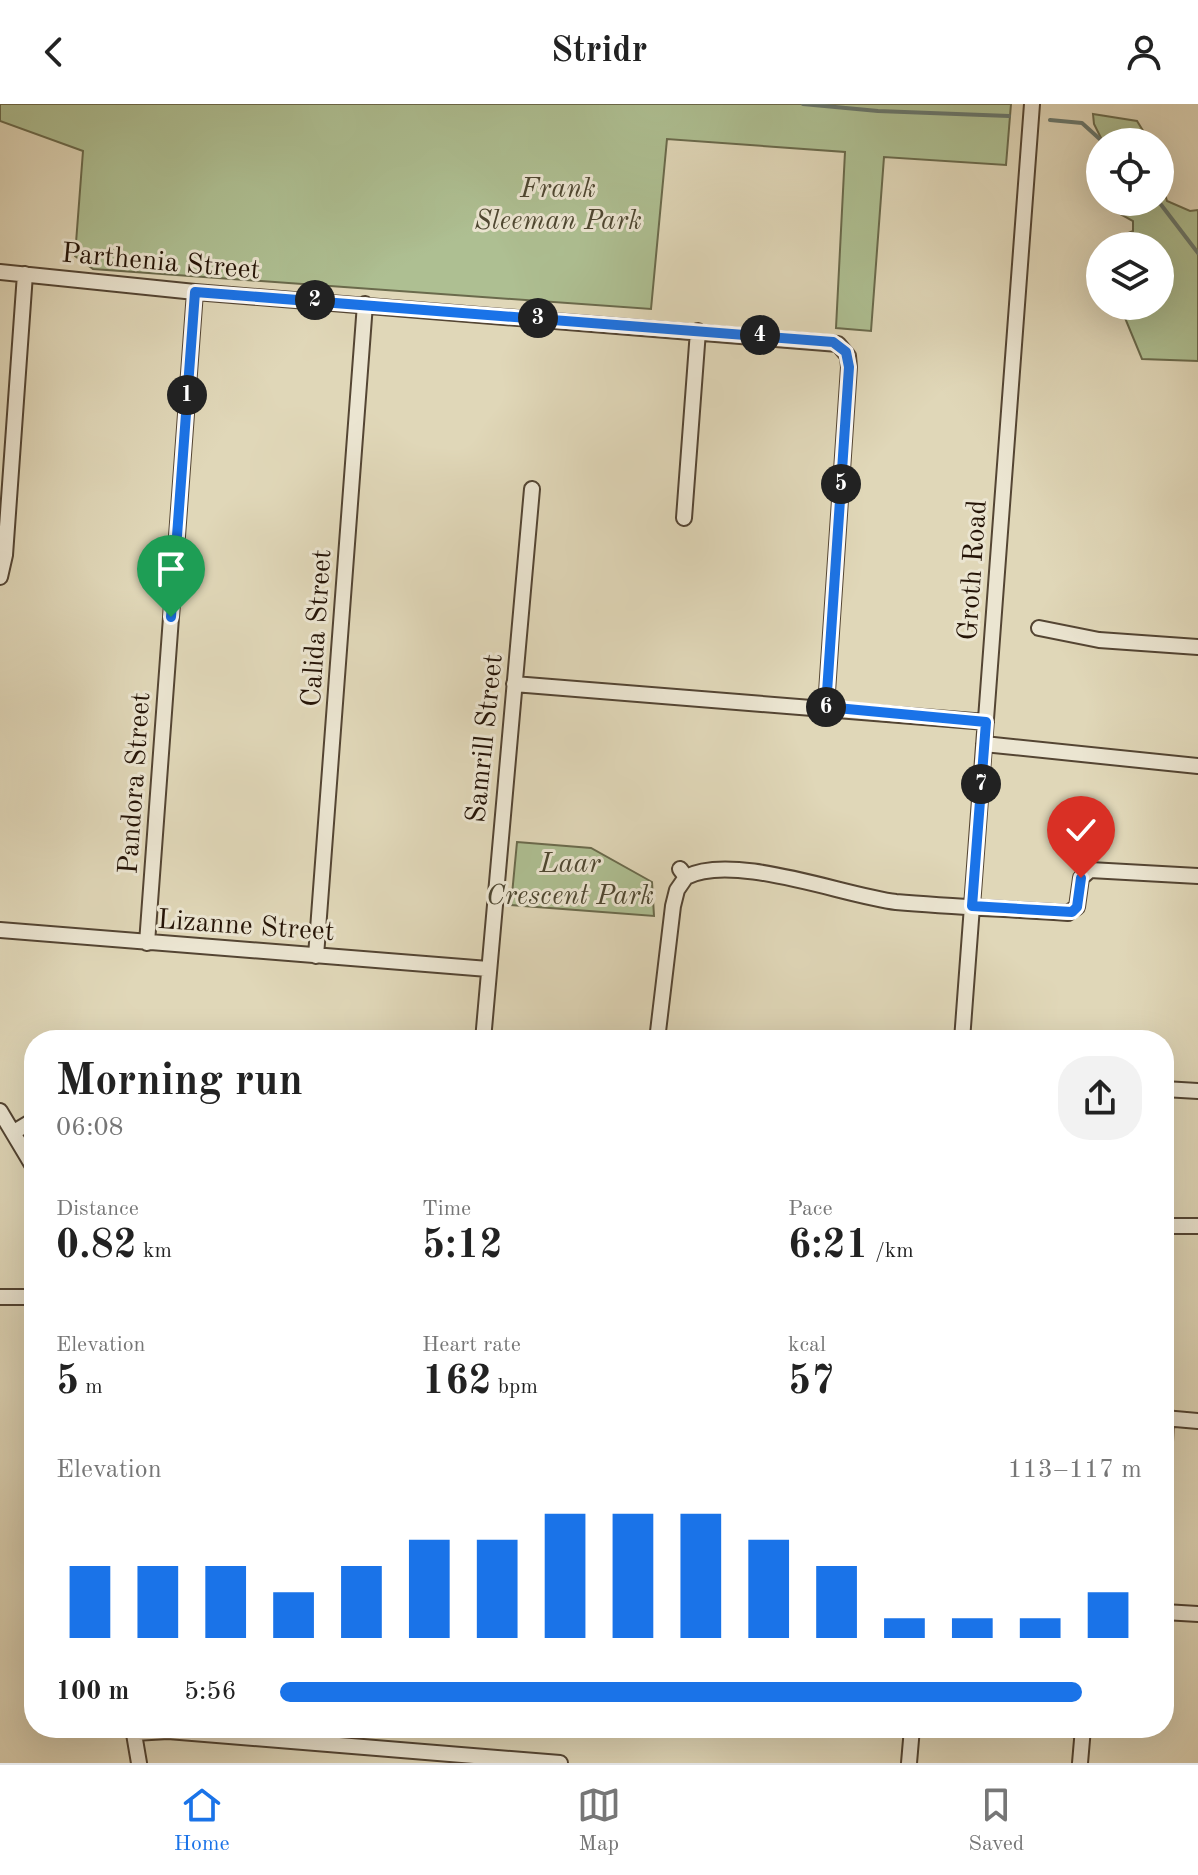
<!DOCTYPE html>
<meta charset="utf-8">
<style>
:root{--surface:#fff;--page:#f2f2f2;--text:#222;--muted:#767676;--line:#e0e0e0;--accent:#1a73e8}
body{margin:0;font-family:"Old Standard TT",serif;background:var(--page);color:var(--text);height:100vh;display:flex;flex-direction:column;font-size:30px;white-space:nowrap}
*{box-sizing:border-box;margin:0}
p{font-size:26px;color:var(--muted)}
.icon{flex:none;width:44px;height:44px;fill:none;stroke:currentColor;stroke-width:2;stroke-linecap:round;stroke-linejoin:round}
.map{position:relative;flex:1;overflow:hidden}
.panel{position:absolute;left:24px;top:926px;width:1150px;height:708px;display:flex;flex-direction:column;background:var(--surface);border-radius:32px;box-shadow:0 8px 32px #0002}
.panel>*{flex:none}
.fabs{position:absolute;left:1086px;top:24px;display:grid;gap:16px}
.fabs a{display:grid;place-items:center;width:88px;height:88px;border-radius:50%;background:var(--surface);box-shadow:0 8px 32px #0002;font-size:40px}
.pin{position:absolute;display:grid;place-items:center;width:68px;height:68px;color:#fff;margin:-82px -34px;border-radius:50% 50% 50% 0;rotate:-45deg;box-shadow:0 0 8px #0007}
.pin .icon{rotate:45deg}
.km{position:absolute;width:40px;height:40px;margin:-20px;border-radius:50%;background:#222;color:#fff;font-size:22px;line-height:40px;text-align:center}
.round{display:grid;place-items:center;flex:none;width:84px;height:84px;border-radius:32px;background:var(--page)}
.summary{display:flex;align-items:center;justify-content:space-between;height:136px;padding:0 32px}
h1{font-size:44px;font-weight:600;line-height:60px}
.figures{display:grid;grid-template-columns:repeat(3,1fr);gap:12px;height:136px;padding:8px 32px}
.figures div{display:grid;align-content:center}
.figures b{font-size:40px;font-weight:600}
.figures small{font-size:22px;font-weight:400}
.figures p{font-size:22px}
.chart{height:224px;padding:16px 32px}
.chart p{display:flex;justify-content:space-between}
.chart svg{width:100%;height:144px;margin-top:8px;stroke:var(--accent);stroke-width:6}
ul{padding:0 32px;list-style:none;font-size:26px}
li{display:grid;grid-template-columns:128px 96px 1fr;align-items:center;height:60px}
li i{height:20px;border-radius:10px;background:var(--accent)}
header{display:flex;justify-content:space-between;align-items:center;height:104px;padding:0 32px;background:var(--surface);font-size:36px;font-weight:600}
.tab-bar{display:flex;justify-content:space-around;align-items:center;height:112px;border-top:2px solid var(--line);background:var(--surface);font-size:22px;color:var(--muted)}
.tab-bar a{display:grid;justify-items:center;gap:4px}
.tab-bar .selected{color:var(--accent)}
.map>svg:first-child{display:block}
</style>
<header><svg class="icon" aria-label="back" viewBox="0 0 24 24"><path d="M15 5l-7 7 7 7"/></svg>Stridr<svg class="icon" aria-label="person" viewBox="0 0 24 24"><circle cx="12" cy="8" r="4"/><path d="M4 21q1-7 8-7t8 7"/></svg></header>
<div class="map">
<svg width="1198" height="1659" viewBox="0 0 1198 1659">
<rect width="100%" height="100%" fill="#e0d7b8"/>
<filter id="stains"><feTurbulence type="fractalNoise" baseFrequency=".0025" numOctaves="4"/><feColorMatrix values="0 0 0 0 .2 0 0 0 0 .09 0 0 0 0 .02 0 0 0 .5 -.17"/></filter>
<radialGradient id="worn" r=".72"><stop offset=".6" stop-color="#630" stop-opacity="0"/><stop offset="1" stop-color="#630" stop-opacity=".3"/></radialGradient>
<path fill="#aebf92" stroke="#6a6a4c" stroke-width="2" d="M0,0H1011L1006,61L884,53L871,227L836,224L845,48L667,35L651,205L93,165L75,152L83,47L0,17Z
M1093,10L1137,17L1150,38H1103L1094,20Z
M1160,73L1167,97L1190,107L1198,106V257L1142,255L1125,214L1131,202H1160V142H1122L1126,130L1133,127V117L1113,106L1116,98H1160Z
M517,738L591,744L652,778L654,812L511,801Z"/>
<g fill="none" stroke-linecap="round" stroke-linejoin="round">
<path stroke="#68776d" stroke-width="4" d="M803,0L878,7L1009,12
M1050,16L1082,19L1103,38
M1159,98L1198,149"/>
<g stroke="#544533" stroke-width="18">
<path id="minor" d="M0,168L195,188L838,240L848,252L849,263L826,603
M684,414L698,227
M0,473L5,451L25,170
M1039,524L1099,536L1198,543
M514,580L986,618
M984,640L1198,662
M680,765L686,773C733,748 845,792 896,798C953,803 1011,805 1068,809L1077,803L1081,774L1090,766L1198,772
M0,826L488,865
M147,839L195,188
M316,852L365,200
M483,936L532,385
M657,936L673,802L677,786L686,773
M962,936L1032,0
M1164,985L1198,987
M0,1007L34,1064
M14,1028L34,1016
M1164,1122H1198
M0,1193H34
M1164,1314L1198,1317
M1164,1360L1166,1315
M1164,1508L1198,1510
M133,1624L139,1659
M1060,1624L1083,1626
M134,1629L168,1627L560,1659
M909,1659L912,1624
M1080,1659L1083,1624"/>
</g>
<use href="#minor" stroke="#ebe5d1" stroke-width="14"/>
</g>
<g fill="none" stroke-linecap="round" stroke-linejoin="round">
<g stroke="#fff" stroke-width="16">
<path id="route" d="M171,513L195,188L833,238L846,248L849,263L826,603L986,618L972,802L1072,808L1077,803L1081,774"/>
</g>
<use href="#route" stroke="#1a73e8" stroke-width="10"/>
</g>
<g text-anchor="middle" stroke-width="6" stroke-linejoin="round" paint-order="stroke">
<g font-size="28" font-style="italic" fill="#4e4731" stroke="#ebe5d1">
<text x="558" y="93">Frank<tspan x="558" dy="32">Sleeman Park</tspan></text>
<text x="570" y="768">Laar<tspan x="570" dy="32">Crescent Park</tspan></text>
</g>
<g font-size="28" fill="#251407" stroke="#ebe5d1">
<text transform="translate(161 156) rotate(5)" y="10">Parthenia Street</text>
<text transform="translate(971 466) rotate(-86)" y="10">Groth Road</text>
<text transform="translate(315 524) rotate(-86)" y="10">Calida Street</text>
<text transform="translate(483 634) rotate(-84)" y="10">Samrill Street</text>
<text transform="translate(133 679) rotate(-86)" y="10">Pandora Street</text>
<text transform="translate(246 820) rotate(4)" y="10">Lizanne Street</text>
</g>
</g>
<rect width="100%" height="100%" filter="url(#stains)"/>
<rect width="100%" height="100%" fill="url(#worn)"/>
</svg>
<div class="fabs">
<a><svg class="icon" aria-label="locate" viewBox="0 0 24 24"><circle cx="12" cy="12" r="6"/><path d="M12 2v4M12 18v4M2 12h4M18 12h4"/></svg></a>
<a><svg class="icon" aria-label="layers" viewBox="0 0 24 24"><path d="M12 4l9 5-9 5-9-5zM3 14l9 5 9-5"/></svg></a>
</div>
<div class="pin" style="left:171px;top:513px;background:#1e9e55"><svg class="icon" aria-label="arrive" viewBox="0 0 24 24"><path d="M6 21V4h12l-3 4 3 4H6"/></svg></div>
<div class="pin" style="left:1081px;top:774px;background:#d93025"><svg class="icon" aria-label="check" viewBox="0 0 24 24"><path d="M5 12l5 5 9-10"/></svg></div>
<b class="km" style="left:187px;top:291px">1</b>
<b class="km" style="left:315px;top:196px">2</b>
<b class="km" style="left:538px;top:214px">3</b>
<b class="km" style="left:760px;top:231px">4</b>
<b class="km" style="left:841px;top:380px">5</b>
<b class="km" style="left:826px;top:603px">6</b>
<b class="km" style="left:981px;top:680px">7</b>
<section class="panel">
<div class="summary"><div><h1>Morning run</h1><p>06:08</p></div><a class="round"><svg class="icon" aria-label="share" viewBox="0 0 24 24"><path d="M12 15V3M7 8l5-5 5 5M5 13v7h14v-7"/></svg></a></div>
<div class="figures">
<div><p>Distance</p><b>0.82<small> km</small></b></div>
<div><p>Time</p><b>5:12</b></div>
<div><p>Pace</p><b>6:21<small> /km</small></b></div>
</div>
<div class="figures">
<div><p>Elevation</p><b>5<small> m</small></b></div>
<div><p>Heart rate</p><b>162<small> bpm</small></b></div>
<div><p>kcal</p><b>57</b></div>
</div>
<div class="chart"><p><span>Elevation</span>113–117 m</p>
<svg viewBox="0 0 160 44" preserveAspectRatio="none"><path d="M5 44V22M15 44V22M25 44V22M35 44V30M45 44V22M55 44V14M65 44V14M75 44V6M85 44V6M95 44V6M105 44V14M115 44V22M125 44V38M135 44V38M145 44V38M155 44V30"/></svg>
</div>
<ul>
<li><b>100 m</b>5:56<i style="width:93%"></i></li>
</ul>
</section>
</div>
<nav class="tab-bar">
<a class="selected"><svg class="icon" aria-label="home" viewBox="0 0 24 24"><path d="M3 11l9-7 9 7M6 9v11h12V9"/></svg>Home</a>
<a><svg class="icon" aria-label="map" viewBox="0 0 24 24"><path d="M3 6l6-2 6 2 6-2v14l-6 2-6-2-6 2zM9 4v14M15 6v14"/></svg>Map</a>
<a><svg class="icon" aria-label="saved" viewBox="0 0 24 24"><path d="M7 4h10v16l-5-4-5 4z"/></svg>Saved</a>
</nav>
